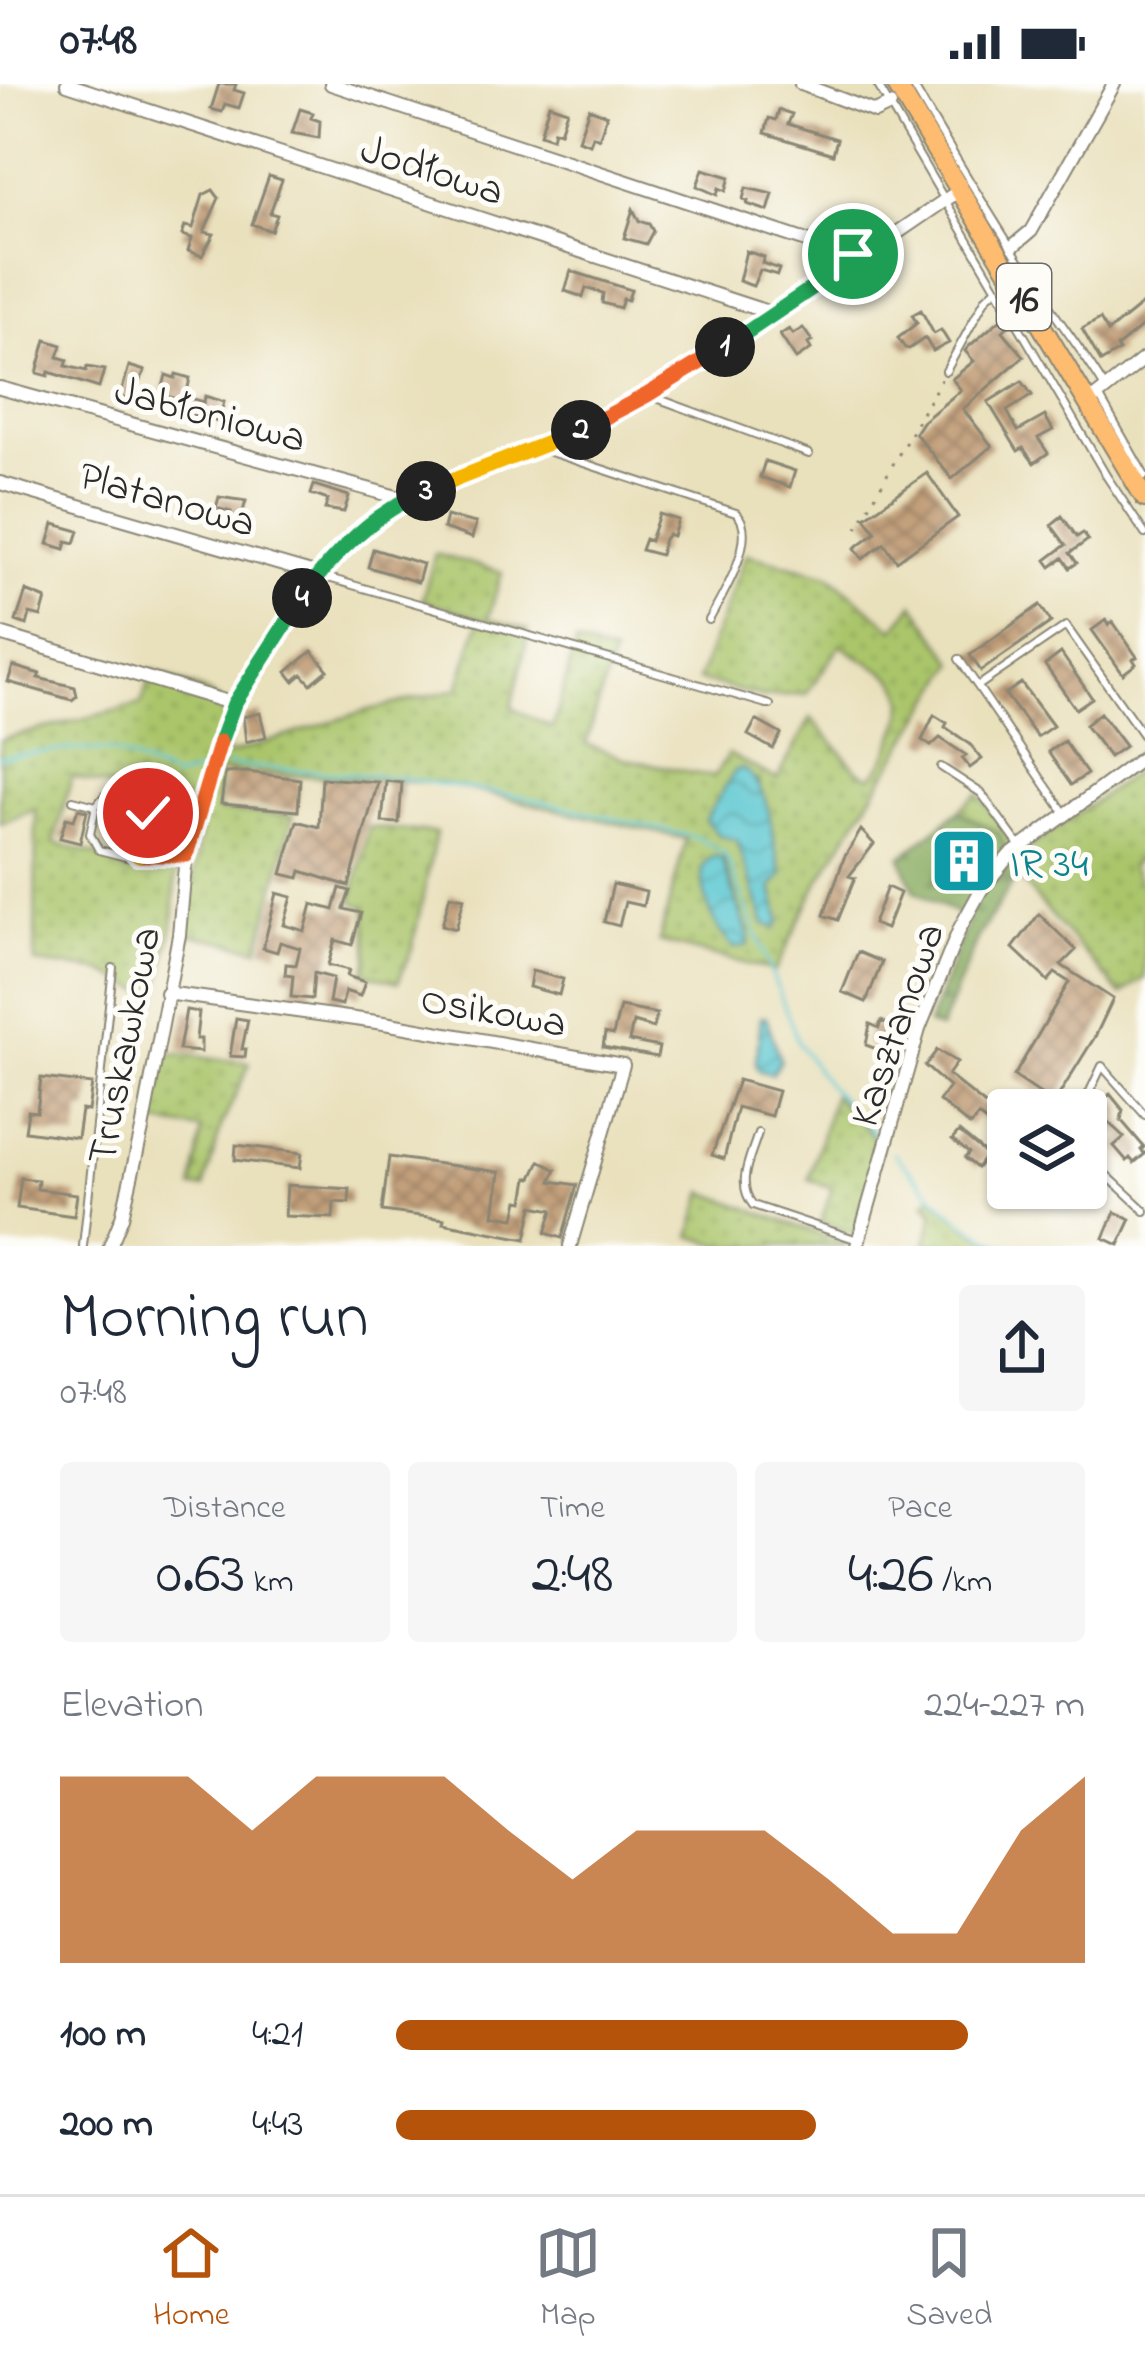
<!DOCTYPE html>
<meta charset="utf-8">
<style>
:root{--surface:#fff;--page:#f6f6f7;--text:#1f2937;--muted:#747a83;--line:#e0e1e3;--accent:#b45309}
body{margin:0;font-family:"Indie Flower",sans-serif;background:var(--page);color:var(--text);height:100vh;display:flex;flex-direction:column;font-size:45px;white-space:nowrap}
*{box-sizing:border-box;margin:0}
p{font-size:39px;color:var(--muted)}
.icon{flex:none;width:66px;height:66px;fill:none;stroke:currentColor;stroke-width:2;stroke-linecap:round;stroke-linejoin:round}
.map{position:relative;height:1162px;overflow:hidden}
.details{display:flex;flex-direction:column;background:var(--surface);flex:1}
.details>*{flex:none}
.buttons{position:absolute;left:987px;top:1005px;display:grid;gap:24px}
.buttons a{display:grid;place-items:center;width:120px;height:120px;border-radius:12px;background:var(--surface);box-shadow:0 3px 9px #0004;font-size:60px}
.pin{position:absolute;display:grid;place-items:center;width:102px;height:102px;color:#fff;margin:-51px;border:6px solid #fff;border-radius:50%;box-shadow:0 3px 12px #0007}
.km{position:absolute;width:60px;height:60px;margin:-30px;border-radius:50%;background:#222;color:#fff;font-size:33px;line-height:60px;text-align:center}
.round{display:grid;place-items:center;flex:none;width:126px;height:126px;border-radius:12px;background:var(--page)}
.summary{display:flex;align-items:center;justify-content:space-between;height:204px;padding:0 60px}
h1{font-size:66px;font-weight:600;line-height:90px}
.metrics{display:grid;grid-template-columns:repeat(3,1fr);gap:18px;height:204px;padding:12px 60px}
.metrics div{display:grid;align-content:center;border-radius:12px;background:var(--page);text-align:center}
.metrics b{font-size:60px;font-weight:600}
.metrics small{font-size:33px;font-weight:400}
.metrics p{font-size:33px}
.chart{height:336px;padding:24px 60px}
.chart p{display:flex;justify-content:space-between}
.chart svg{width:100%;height:216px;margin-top:12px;fill:var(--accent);opacity:.7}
ul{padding:0 60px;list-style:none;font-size:39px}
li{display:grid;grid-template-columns:192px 144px 1fr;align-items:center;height:90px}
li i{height:30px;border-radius:15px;background:var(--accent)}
.status{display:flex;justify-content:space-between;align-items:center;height:84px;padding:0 60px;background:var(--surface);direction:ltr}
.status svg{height:33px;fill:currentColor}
.dock{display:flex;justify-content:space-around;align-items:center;height:168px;border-top:3px solid var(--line);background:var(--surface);font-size:33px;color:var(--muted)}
.dock a{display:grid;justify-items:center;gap:6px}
.dock .selected{color:var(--accent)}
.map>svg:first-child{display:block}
</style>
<div class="status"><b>07:48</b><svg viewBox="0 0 49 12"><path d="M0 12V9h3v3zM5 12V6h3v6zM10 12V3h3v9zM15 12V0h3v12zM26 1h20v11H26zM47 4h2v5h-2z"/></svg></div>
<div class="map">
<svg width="1145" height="1162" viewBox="0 0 1145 1162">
<defs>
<pattern id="grass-dots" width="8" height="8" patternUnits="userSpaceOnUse" patternTransform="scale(3)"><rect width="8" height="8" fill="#aac56b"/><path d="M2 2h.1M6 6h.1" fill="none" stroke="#92a95d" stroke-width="1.8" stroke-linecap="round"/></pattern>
<pattern id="forest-firs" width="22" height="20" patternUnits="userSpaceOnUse" patternTransform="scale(3)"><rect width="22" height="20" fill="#87aa5f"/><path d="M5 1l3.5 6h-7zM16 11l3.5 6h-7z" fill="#6f8b4f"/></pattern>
<pattern id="water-waves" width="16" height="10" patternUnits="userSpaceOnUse" patternTransform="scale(3)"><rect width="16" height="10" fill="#5bc8d1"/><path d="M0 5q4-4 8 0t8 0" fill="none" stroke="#4ba3aa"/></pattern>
<pattern id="building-cross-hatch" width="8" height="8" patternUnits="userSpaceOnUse" patternTransform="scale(3)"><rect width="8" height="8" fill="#c3a07c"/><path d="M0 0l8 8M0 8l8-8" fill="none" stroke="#9f8366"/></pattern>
</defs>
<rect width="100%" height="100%" fill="#fdfcf7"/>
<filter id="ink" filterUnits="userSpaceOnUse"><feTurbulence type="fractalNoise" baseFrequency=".00833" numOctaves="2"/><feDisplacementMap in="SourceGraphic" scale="24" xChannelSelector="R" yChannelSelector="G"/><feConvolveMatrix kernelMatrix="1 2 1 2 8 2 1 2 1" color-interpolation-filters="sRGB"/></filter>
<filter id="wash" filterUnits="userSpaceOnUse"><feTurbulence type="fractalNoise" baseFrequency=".004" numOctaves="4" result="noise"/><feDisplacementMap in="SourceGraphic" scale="48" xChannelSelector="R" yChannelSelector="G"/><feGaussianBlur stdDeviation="2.7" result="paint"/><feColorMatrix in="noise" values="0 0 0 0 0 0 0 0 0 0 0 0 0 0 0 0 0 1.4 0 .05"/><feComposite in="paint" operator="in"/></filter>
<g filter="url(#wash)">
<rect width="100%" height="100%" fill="#e9e0bc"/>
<path fill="url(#grass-dots)" stroke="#6a784b" stroke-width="3" fill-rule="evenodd" d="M435,470L502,488L488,535L529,546L512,624L553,644L576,559L613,571L586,660L627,675L714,693L728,670L777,695L811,634L858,687L870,693C884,683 888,667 895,652C923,591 880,591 841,561L806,610L762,613L698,596L746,470L829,491L894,545L914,520L955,579L820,795L775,887L659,858L686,755L440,699L220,687L218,727L293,732L259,865L184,849L204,727L193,726L184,756L157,767L155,751L148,748L157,717L72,692L54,759L156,787L159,779L176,786L173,841L157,915L102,887L35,879L36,725L0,740V656L141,620L153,586L206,608L237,627L225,672L365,627L458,605L480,534L422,516ZM758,696L782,791L772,803L780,836L765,840L737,756ZM723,775L749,852L748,861L726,855L710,828Z
M1145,681V771L1130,782L1145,806V894L1121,911L1017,792L999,749L958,727L978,709L1022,770Z
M369,743L436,749L412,865L398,898L364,889L368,875L366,824L352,817Z
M160,968L250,979L221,1043L204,1104H193L202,1046L150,1038Z
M833,1011L881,1061L855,1150L821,1138L832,1104L809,1095Z
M704,1108L846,1160V1162H723L691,1152Z
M932,1112L976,1149L1001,1162H925L934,1129L925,1119Z"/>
<path fill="url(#forest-firs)" stroke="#596a45" stroke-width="3" d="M958,727L999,749L1017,792L978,853L940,945L928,940L968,837L914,806L901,773Z"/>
<path fill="url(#water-waves)" stroke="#437a7e" stroke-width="3" d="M742,684C776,709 769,754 782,791L772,803L780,837L776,844L765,840L737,756L720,752L705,736L735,687Z
M716,772L722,775L749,853L748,861L734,864C713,843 703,816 702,785L709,775Z
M761,933H766L780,976L772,990L760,987L756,981Z"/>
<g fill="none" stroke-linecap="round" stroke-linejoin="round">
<path stroke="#5bc8d1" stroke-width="3" d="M0,673L71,665L113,667L175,694L206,686
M227,681L395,693L521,713L698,754L724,769L729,779L799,960L826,999L879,1054
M894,1069C926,1105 960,1144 1006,1162"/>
</g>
<g id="blocks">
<path fill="url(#building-cross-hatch)" d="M219,0H236L234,6L244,9L239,24L225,20L222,28L211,25Z
M549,20L567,26L560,48L554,46L552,54L540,50Z
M589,24L607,31L599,55L593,52L590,60L578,56Z
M300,25L313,29L311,34L320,37L319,54L292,49Z
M779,26L792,30L788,40L837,55L833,70L765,49L769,34L776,36Z
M703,85L730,93L726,107L719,104L717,111L697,102Z
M269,92L282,96L270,129L277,131L271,147L252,140Z
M746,104L773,110L768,127L747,120L748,117L743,115Z
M213,106L219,114L204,148L214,150L202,172L188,167L192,154L182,151L185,142L193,144L203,111Z
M633,125L639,137L649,140L653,147L646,160L624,154Z
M746,167L764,173L762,179L779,185L777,191L760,186L753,202L739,197Z
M571,187L631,206L628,216L623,215L620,224L602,219L603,209L586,204L583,213L565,207Z
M1145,218V240L1117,263L1119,267L1101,278L1082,245L1100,235L1108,248Z
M921,226L934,250L941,246L949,259L933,267L925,254L909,265L905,264L898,254L917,239L912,231Z
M1001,235L1008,242L1003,247L1024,272L963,325L992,362L952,395L915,349L922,338L961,306L952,295L974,277L965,267L968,263Z
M803,244L812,257L808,260L811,265L796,275L780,251L789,245L793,250Z
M46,256L62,261L58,273L68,276L66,282L86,287L87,283L104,286L99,304L49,288L48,292L37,289Z
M129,282L145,287L130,316L120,313Z
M176,290L190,294L186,313L204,318L205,312L224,318L218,338L171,325L174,314L161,311L166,291L175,294Z
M1022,297L1032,311L1007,327L1018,347L1045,332L1053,346L1038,354L1048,369L1034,379L1023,364L1018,367L988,318Z
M765,377L795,387L790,403L760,393Z
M927,389L958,433L897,477L884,459L863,475L855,464L876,448L865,433Z
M314,401L349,412L344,428L325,425L328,416L311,410Z
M219,413L246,417L238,445L227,442L231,428L216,424Z
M659,430L678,436L673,452L668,450L664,455L660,471L641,466L645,455L650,457Z
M446,432L476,439L472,454L443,444Z
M1062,432L1077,453L1083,449L1088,456L1070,469L1077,479L1070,484L1063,474L1051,483L1046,476L1066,461L1051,441Z
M54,440L79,447L75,459L67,457L65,465L48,460Z
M373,465L423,480L418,498L368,483Z
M26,507L46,515L41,533L30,530L27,541L16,537Z
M1040,521L1051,538L981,587L970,571Z
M1106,536L1109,541L1113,538L1137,573L1133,575L1136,580L1123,590L1092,546Z
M312,567L328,586L311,600L302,590L294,597L287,588Z
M1061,569L1092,614L1076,625L1045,581Z
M13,582L40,590L38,594L75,603L77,612L72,616L8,598Z
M1021,599L1053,642L1037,653L1005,610Z
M260,629L266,653L246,658L243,633Z
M1100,629L1125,662L1109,673L1085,641Z
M934,631L947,639L945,643L970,660L982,675L970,684L962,674L966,671L940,654L931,662L922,656Z
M756,636L781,650L773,665L748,651Z
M1064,657L1087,690L1071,701L1048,668Z
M247,688L300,695L298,727L221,720L225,689Z
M322,694L378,698L349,802L301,787L299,794L282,790L297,737L319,743Z
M386,697L402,699L399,739L382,738Z
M78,725L87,727L80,759L60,754L66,734L74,736Z
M861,746L874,760L849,792L855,794L838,836L824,831L844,774Z
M613,800L646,808L643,822L625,818L619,842L604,838Z
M887,803L900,809L886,845L873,840Z
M340,804L350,807L344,825L361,829L352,861L335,856L328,881L349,886L347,892L365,898L360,912L345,907L342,921L329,918L333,894L314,889L312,915L291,913L293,892L285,891L286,880L296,881L300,864L280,858L277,868L263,864L277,809L292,813L284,841L305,847L312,820L334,826Z
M450,811L464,814L456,845L442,841Z
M1039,830L1076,866L1061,881L1113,915L1096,951L1054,1019L1014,992L1069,898L1055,889L1048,897L1013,864Z
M858,868L882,878L866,918L842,908Z
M532,887L563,895L559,911L529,903Z
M620,923L657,930L653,944L633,938L629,957L659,963L657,973L603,963L605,949L613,951Z
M186,926L199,928L196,955H201V968L179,966Z
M236,934L248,936L242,965H246L245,973L230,972Z
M881,937L894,942L884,968L866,961L870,940L879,944Z
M937,966L957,978L948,991L994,1028L986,1038L978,1032L970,1042L939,1017L949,1003L925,982Z
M41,994L92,1000L88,1027L81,1026L77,1054L25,1047L28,1027L37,1028Z
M738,996L778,1007L771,1032L737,1023L724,1075L712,1071Z
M1110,1010L1123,1026L1121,1036L1144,1063L1141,1066L1145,1070L1134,1079L1130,1074L1127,1077L1114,1062L1124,1053L1093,1024Z
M1008,1022V1078L989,1062L1004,1044L996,1037Z
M959,1048L987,1071L977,1084L965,1074L969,1069L952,1056Z
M236,1061L302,1069L300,1084L235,1076Z
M389,1073L500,1088L494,1131L515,1134L519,1116L524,1117L528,1094H532L540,1077L556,1086L551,1097L577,1101L562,1154L546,1149L553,1126L533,1122L526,1155L443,1139L444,1135L382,1127Z
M21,1094L38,1096L37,1105L77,1110L74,1132L17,1124Z
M287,1101L350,1105L349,1119L334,1118L333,1134L285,1132Z
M1115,1128L1131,1135L1119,1161L1104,1154Z"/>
</g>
</g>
<g filter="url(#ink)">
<use href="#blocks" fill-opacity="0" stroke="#8a8674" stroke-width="3"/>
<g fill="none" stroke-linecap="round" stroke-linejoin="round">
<g stroke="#8a8674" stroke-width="10">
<path id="service" d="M877,0L1107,393L1145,450
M912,0C954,72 997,143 1043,213C1063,243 1086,272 1105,304
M946,287L986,214L997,204
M651,312L809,370
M1099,312L1145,392
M541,365L736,429C760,451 722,513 709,536
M318,491L770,621
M959,575L1066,731
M978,602L1066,542L1145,654
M941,683L981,709L1021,764
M73,716L96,722
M138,772L148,734L147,724L110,711L104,712L96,722L90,750L99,766L130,774L186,771
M1081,1026L1102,982L1145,1031
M758,1049C751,1073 735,1099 753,1121L858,1156
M1086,1072L1145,1127
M83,1162L113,884"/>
</g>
<g stroke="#8a8674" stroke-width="16">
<path id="minor" d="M67,0L777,231
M331,0L858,174
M801,0L875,28L890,21
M1013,162L1031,147L1114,0
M0,304L404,415
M1088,319L1145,274
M0,399L318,491
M0,550L234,620
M166,909L384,939L623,981L570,1162
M110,1162L122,1133L142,1046L179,851L186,771L234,620L318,491L380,432L404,415L584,344L647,311L777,231L960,106
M857,1162L919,945L960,844L981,806L1008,773L1145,672"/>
</g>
<g stroke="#8a8674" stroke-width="22">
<path id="primary" d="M896,0L1145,414"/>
</g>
<path stroke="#8a8674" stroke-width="3" stroke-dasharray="3 9" stroke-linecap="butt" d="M857,444L942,294"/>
<use href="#service" stroke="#fff" stroke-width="6"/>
<use href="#minor" stroke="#fff" stroke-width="12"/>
<use href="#primary" stroke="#fdbc70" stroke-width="18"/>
</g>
</g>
<g fill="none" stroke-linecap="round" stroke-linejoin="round" filter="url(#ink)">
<g stroke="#fff" stroke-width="24">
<path id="split-1" d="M725,263L858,173L853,170"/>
</g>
<g stroke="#fff" stroke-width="24">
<path id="split-2" d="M581,346L647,311L725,263"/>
</g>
<g stroke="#fff" stroke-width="24">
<path id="split-3" d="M426,407L581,346"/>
</g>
<g stroke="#fff" stroke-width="24">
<path id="split-4" d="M302,514C332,470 376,427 426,407"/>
</g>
<g stroke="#fff" stroke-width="24">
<path id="split-5" d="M220,658L234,620L302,514"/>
</g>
<g stroke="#fff" stroke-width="24">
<path id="split-6" d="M138,771H186L220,658"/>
</g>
<g stroke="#fff" stroke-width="24">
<path id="split-7" d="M138,771L148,729"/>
</g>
<use href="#split-1" stroke="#22a559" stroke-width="15"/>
<use href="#split-2" stroke="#f0652b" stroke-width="15"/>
<use href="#split-3" stroke="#f5b400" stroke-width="15"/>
<use href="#split-4" stroke="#22a559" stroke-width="15"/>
<use href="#split-5" stroke="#22a559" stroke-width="15"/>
<use href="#split-6" stroke="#f0652b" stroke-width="15"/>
<use href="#split-7" stroke="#f5b400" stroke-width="15"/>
</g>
<defs>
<g id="building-square" transform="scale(3.45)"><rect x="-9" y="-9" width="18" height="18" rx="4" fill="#0f9aa8" stroke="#fdfcf7"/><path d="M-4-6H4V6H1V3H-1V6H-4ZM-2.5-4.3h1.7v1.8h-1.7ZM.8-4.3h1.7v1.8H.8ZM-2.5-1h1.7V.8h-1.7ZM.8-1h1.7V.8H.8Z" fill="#fff"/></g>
</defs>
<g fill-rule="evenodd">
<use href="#building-square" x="964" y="777"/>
</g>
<g text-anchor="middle" stroke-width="10" stroke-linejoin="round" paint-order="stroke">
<rect fill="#fdfcf7" stroke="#6a6a68" stroke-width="3" x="997" y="180" width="54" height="66" rx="9"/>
<g font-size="39" font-weight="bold" fill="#2b2b2b">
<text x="1024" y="227">16</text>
</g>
<g font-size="42" fill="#2b2b2b" stroke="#fdfcf7">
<text transform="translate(433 84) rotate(18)" y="15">Jodłowa</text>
<text transform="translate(211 328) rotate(15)" y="15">Jabłoniowa</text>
<text transform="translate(168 413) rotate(16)" y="15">Platanowa</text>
<text transform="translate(494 925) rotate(10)" y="15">Osikowa</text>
<text transform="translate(895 940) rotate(-71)" y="15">Kasztanowa</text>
<text transform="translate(122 961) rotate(-79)" y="15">Truskawkowa</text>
</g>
<g font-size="42" fill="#0d838f" stroke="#fdfcf7" text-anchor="start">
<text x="1010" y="792">IR 34</text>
</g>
</g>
</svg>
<div class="buttons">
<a><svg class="icon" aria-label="layers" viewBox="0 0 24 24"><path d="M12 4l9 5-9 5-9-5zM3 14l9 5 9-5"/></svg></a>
</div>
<div class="pin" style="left:853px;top:170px;background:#1e9e55"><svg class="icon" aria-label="arrive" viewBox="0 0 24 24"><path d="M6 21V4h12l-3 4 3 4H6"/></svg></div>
<div class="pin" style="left:148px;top:729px;background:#d93025"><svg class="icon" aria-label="check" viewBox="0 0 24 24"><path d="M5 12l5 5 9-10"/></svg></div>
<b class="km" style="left:725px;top:263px">1</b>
<b class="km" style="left:581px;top:346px">2</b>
<b class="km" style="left:426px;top:407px">3</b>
<b class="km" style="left:302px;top:514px">4</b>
</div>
<section class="details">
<div class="summary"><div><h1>Morning run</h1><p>07:48</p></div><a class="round"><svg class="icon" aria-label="share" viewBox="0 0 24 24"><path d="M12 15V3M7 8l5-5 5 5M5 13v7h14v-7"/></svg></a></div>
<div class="metrics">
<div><p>Distance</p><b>0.63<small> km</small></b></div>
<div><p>Time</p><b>2:48</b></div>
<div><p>Pace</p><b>4:26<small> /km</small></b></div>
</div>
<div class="chart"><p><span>Elevation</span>224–227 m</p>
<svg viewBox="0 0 160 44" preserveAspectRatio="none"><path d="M0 44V6L10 6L20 6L30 17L40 6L50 6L60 6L70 17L80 27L90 17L100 17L110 17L120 27L130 38L140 38L150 17L160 6V44z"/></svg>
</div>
<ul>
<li><b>100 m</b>4:21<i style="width:83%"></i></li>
<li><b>200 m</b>4:43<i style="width:61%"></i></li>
</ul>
</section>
<nav class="dock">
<a class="selected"><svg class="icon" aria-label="home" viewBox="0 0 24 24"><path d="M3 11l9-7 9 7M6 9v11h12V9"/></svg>Home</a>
<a><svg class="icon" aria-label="map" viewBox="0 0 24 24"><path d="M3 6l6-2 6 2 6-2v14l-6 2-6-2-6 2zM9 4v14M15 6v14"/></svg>Map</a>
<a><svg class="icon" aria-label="saved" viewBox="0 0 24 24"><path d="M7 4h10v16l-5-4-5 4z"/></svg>Saved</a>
</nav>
